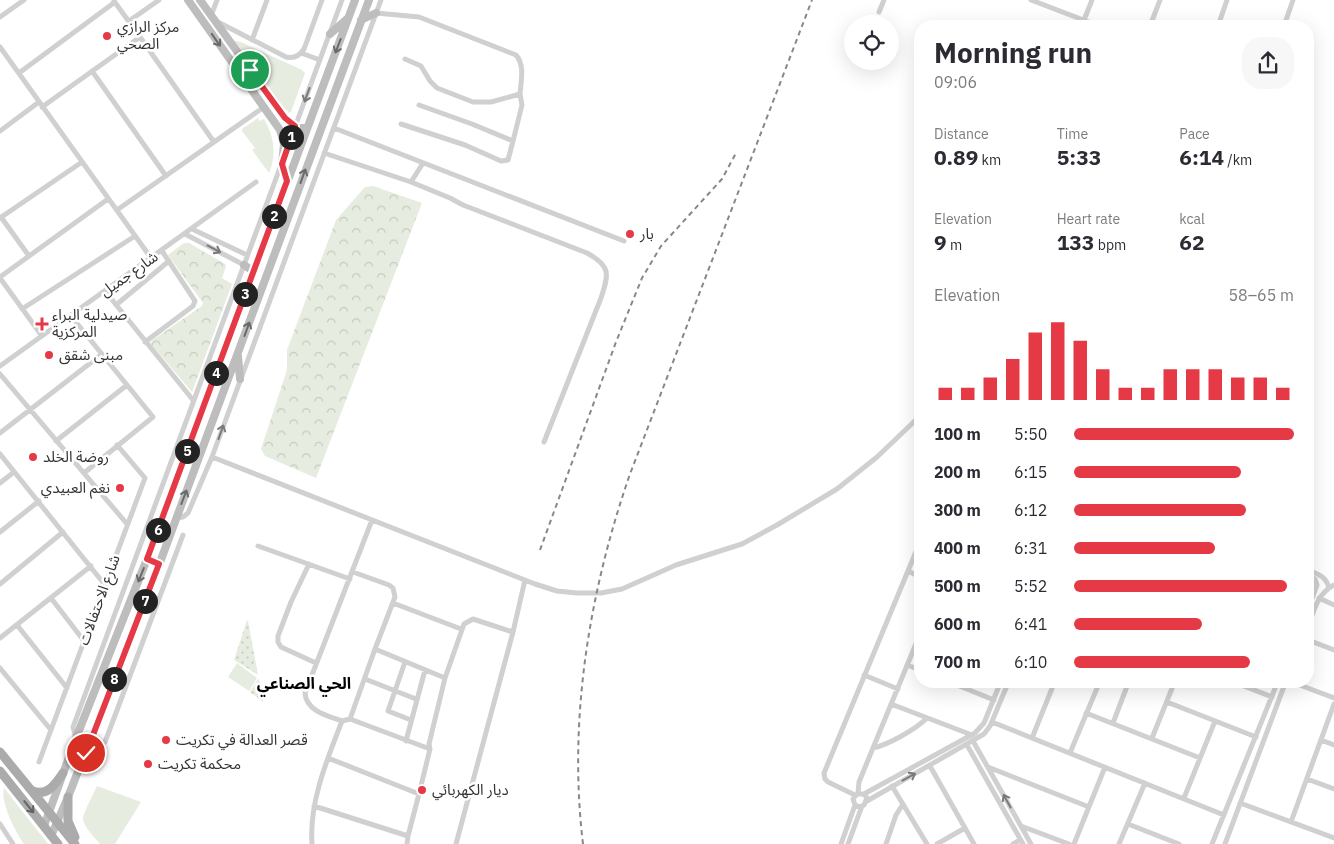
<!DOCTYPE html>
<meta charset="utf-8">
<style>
:root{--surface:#fff;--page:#f7f7f7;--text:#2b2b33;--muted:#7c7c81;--accent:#e63946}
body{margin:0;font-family:"IBM Plex Sans","Noto Sans Arabic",sans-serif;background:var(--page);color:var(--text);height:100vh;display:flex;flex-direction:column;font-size:19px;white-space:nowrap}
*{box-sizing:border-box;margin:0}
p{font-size:16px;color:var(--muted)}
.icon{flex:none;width:28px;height:28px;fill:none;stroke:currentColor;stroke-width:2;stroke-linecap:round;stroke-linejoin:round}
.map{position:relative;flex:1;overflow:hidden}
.details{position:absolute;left:914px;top:20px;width:400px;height:668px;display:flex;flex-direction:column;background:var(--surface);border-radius:20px;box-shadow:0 5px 20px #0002}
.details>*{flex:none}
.fabs{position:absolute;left:844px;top:15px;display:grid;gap:10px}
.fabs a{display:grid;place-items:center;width:55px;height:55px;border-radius:50%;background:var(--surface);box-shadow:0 5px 20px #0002;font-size:25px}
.pin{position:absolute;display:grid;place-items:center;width:42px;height:42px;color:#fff;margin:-21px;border:2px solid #fff;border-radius:50%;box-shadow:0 1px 5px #0007}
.km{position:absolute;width:25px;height:25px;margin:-12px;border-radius:50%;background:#222;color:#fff;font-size:14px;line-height:25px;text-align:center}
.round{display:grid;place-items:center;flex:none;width:52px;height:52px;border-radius:20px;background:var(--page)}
.headline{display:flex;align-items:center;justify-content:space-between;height:85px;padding:0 20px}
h1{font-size:28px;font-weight:800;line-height:38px}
.figures{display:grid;grid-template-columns:repeat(3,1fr);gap:8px;height:85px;padding:5px 20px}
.figures div{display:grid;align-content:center}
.figures b{font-size:21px;font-weight:800}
.figures small{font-size:14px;font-weight:400}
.figures p{font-size:14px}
.chart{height:140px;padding:10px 20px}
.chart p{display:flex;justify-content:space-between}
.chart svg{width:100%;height:90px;margin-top:5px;stroke:var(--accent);stroke-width:6}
ul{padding:0 20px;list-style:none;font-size:16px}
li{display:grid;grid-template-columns:80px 60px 1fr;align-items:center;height:38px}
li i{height:12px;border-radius:6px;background:var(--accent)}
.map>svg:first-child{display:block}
</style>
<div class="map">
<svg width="1334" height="844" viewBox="0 0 1334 844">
<defs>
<pattern id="grass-dots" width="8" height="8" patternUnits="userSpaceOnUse" patternTransform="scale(1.25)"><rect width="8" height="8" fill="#e6ecdf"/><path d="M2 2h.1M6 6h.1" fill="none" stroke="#c6cbc0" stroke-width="1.8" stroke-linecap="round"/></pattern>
<pattern id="forest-crowns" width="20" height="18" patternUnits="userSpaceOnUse" patternTransform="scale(1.25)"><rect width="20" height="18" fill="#e6ecdf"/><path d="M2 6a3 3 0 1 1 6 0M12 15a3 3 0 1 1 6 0" fill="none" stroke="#c6cbc0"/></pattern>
</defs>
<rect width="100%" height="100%" fill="#fff"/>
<path fill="url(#grass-dots)" d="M247,620L248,621L258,675L234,660Z
M258,679H259L263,702L250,692Z"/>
<path fill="url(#forest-crowns)" d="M373,186L422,203L316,478L265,456L261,449L287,370V350L336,220L365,187Z
M184,243H189L225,264L226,266L222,278L232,284L192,392L151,344V341L202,306L203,303L168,255Z"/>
<path fill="#e6ecdf" d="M231,40L241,42L302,70L305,73L291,112L289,113L271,93Z
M258,118L259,121L264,119C274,136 277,155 269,173L252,150L255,148L242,131V129Z
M237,663L257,678L249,691L228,677Z
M97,786L141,802L115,844H100C95,838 85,828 83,820C82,815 94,793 97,786Z
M4,788L48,844H24C15,831 0,802 4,788Z"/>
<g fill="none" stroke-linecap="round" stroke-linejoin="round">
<path stroke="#d0d0d0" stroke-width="5" d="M1031,0L1099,26
M114,1L140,37
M879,12L884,0
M376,13L419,17L516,55C525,65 521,81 520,94L491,102H473L437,88L430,81L421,66L405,59
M211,16L217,0
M0,17L24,0
M1084,20L1092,0
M129,21L159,0
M216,21L286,57C294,59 300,55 304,49L322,0
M1150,26L1160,0
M1218,26L1227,0
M1284,26L1293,0
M252,40L267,0
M0,47L151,258
M301,53L320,60
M92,71L166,176
M19,73L115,2
M419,105L472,124L513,141L522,105L520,94
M42,107L140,37L214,142
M401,124L465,145L501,161L508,160L513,141
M334,128L624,241
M0,131L39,102
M324,153L411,182
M285,154L342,0
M423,163L411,182L450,198L463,205L587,253C611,266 609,274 601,298L544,442
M117,210L264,107
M1,217L29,256
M0,218L82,162
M192,229L247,255
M185,234L244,265
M0,277L108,199
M0,278L42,336
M105,291L193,400
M116,305L169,261
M22,309L135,236
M71,316L153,417L84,473
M145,342L193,306L195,301L162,251
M0,366L256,182
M0,374L127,524
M0,433L102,354
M56,441L127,385
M0,454L105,585
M212,457L535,584L557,591L577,593H601L622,589L676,565L742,544L777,525L837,489L877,457L920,416
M0,483L14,472
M176,518L183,517L188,513L212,457L381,0
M0,532L39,501
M258,546L350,579
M309,564L291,602L278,636V642L281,647L316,663
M1308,570C1318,574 1326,576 1329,588
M908,571L920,577
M1308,576L1315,579L1317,585L1308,609
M0,584L63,532
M51,598L84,641
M1319,598L1334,605
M393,603L461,629
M17,625L67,688
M1308,627C1314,611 1317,594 1334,585
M0,638L91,566
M1308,640L1334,650
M375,649L445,678
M405,662L388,711L411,720
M907,665L920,670
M0,668L51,730
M864,675L898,689
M365,679L416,699
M947,681L994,700
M1117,681L1128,685
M1231,681L1272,697
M1289,681L1334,698
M1167,702L1256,737
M891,704L972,735
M1086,713L1200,758
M350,719L430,749
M342,721C328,716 306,711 305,693L372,520
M992,722L1224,815
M1113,723L1129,681
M76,738L73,727L281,165
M1032,738L1055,681
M1152,738L1175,681
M1321,740L1334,745
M406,741L425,670
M973,741L1031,844
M967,745L1023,844
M873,748C888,745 916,729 927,718
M86,753L100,747L105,742L183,535
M1070,753L1100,681
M328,758L419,794L430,749L429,744L445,678L464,624L473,619L513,632
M39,762L145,478L117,445
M930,766L974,844
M988,767L1089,807
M1307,779L1334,789
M892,786L927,844
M858,793L859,782L920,634
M864,794L867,798L864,805L860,807L855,805L853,799L857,794H864L975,733L984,723L1001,681
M855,795L828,782L825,779L824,773L920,542
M1184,798L1215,721
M867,801L984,734L990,726L1009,681
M1240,803L1334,838
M314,806L408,836L407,844
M1291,822L1334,704
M0,824L13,844
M1128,824L1179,844
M1021,826L1069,844
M408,836L419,794
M312,844C309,802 327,760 342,721L350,719L375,649L395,597L393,588L389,585L353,572
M456,844L513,632L525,580
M841,844L855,805
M848,844L862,806
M886,844L896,815L903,804
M937,844L965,828
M1013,844L1020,840
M1074,844L1105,767
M1119,844L1145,783
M1212,844L1278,681
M1225,844L1286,681"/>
<path stroke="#bdbdbd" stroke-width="8" d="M188,0L280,130L284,144L282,164L287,181
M200,0L285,118L298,128H307
M361,20L376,13
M330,34L347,19
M244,265L253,271
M238,356L240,379
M44,826L76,738L147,559L355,0
M51,836L68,797L159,565L369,0"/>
<path stroke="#ababab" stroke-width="9" d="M0,752L75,844
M0,771L58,844
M31,790C46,798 55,785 63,773
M68,797V821L75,837"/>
<path stroke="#888" stroke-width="2" stroke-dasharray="5 4" stroke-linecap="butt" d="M540,550L616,342L642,278L661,246L722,179L736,153
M583,844C568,720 589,592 630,474L812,0"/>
</g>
<defs><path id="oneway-shaft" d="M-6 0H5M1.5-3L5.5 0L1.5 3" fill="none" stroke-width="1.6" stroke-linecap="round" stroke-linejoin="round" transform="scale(1.25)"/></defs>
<g stroke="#6a6a6a">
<use href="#oneway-shaft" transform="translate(216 40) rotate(55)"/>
<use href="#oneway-shaft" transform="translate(338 46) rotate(111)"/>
<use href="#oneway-shaft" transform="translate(303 176) rotate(-70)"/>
<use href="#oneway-shaft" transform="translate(247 329) rotate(-70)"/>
<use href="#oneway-shaft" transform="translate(184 497) rotate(-69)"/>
<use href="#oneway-shaft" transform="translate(141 575) rotate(112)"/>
</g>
<g stroke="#7a7a7a">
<use href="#oneway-shaft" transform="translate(307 95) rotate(110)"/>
<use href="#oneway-shaft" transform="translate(214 249) rotate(28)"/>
<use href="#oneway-shaft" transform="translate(221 432) rotate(-70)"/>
<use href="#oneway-shaft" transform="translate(909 777) rotate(-29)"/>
<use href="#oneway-shaft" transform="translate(1007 801) rotate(-119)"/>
</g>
<use stroke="#636363" href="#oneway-shaft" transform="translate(29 807) rotate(51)"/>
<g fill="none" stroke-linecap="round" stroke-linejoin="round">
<g stroke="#fff" stroke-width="10">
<path id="route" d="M86,753L159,564L147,559L287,181L282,164L295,126L285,118L250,70"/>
</g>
<use href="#route" stroke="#e63946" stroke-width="6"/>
</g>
<g fill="#e63946" stroke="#fff" stroke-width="2">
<circle cx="107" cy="36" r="5"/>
<circle cx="630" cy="234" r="5"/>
<path d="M39.5 316.5h5v5h5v5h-5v5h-5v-5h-5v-5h5z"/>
<circle cx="49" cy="355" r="5"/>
<circle cx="33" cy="457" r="5"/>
<circle cx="120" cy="488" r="5"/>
<circle cx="166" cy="740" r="5"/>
<circle cx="148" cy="764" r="5"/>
<circle cx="422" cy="790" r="5"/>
</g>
<g text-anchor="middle" stroke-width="5" stroke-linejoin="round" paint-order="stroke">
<g font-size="15" fill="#333" stroke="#fff" text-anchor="start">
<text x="117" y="32">مركز الرازي<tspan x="117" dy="17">الصحي</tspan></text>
<text x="640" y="239">بار</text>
<text x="52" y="320">صيدلية البراء<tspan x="52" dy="17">المركزية</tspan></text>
<text x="59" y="360">مبنى شقق</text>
<text x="43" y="462">روضة الخلد</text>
<text x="110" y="493" text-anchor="end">نغم العبيدي</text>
<text x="176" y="745">قصر العدالة في تكريت</text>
<text x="158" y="769">محكمة تكريت</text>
<text x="432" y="795">ديار الكهربائي</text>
</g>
<g font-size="15" fill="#333" stroke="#fff">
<text transform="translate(129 274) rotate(-35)" y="5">شارع جميل</text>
<text transform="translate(99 600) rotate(-70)" y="5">شارع الاحتفالات</text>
</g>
<g font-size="16" font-weight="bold" fill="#000" stroke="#fff">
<text x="304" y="689">الحي الصناعي</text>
</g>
</g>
</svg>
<div class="fabs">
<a><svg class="icon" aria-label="locate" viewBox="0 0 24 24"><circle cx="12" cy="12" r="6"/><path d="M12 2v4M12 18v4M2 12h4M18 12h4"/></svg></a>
</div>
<div class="pin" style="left:250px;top:70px;background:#1e9e55"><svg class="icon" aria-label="arrive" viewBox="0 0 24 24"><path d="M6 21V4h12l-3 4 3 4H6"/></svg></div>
<div class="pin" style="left:86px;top:753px;background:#d93025"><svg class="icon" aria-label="check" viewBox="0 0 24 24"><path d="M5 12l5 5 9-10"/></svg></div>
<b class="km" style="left:291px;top:137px">1</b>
<b class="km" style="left:274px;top:216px">2</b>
<b class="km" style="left:245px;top:294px">3</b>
<b class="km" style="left:216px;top:373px">4</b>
<b class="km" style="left:187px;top:451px">5</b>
<b class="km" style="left:158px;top:530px">6</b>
<b class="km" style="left:145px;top:601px">7</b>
<b class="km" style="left:114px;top:679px">8</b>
<section class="details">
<div class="headline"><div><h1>Morning run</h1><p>09:06</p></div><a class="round"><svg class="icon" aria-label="share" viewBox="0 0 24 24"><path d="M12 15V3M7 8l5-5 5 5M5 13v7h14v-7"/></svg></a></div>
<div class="figures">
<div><p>Distance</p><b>0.89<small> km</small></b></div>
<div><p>Time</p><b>5:33</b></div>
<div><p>Pace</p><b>6:14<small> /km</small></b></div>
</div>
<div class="figures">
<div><p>Elevation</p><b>9<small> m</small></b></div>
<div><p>Heart rate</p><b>133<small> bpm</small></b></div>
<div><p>kcal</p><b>62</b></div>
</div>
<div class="chart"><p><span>Elevation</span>58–65 m</p>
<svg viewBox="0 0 160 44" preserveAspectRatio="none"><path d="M5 44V38M15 44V38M25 44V33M35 44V24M45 44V11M55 44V6M65 44V15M75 44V29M85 44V38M95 44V38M105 44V29M115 44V29M125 44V29M135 44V33M145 44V33M155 44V38"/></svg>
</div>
<ul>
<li><b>100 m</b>5:50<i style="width:100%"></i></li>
<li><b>200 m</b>6:15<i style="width:76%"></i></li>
<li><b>300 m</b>6:12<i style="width:78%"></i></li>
<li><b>400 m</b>6:31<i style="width:64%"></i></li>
<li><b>500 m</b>5:52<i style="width:97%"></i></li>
<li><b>600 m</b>6:41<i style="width:58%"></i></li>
<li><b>700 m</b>6:10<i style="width:80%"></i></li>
</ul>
</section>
</div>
